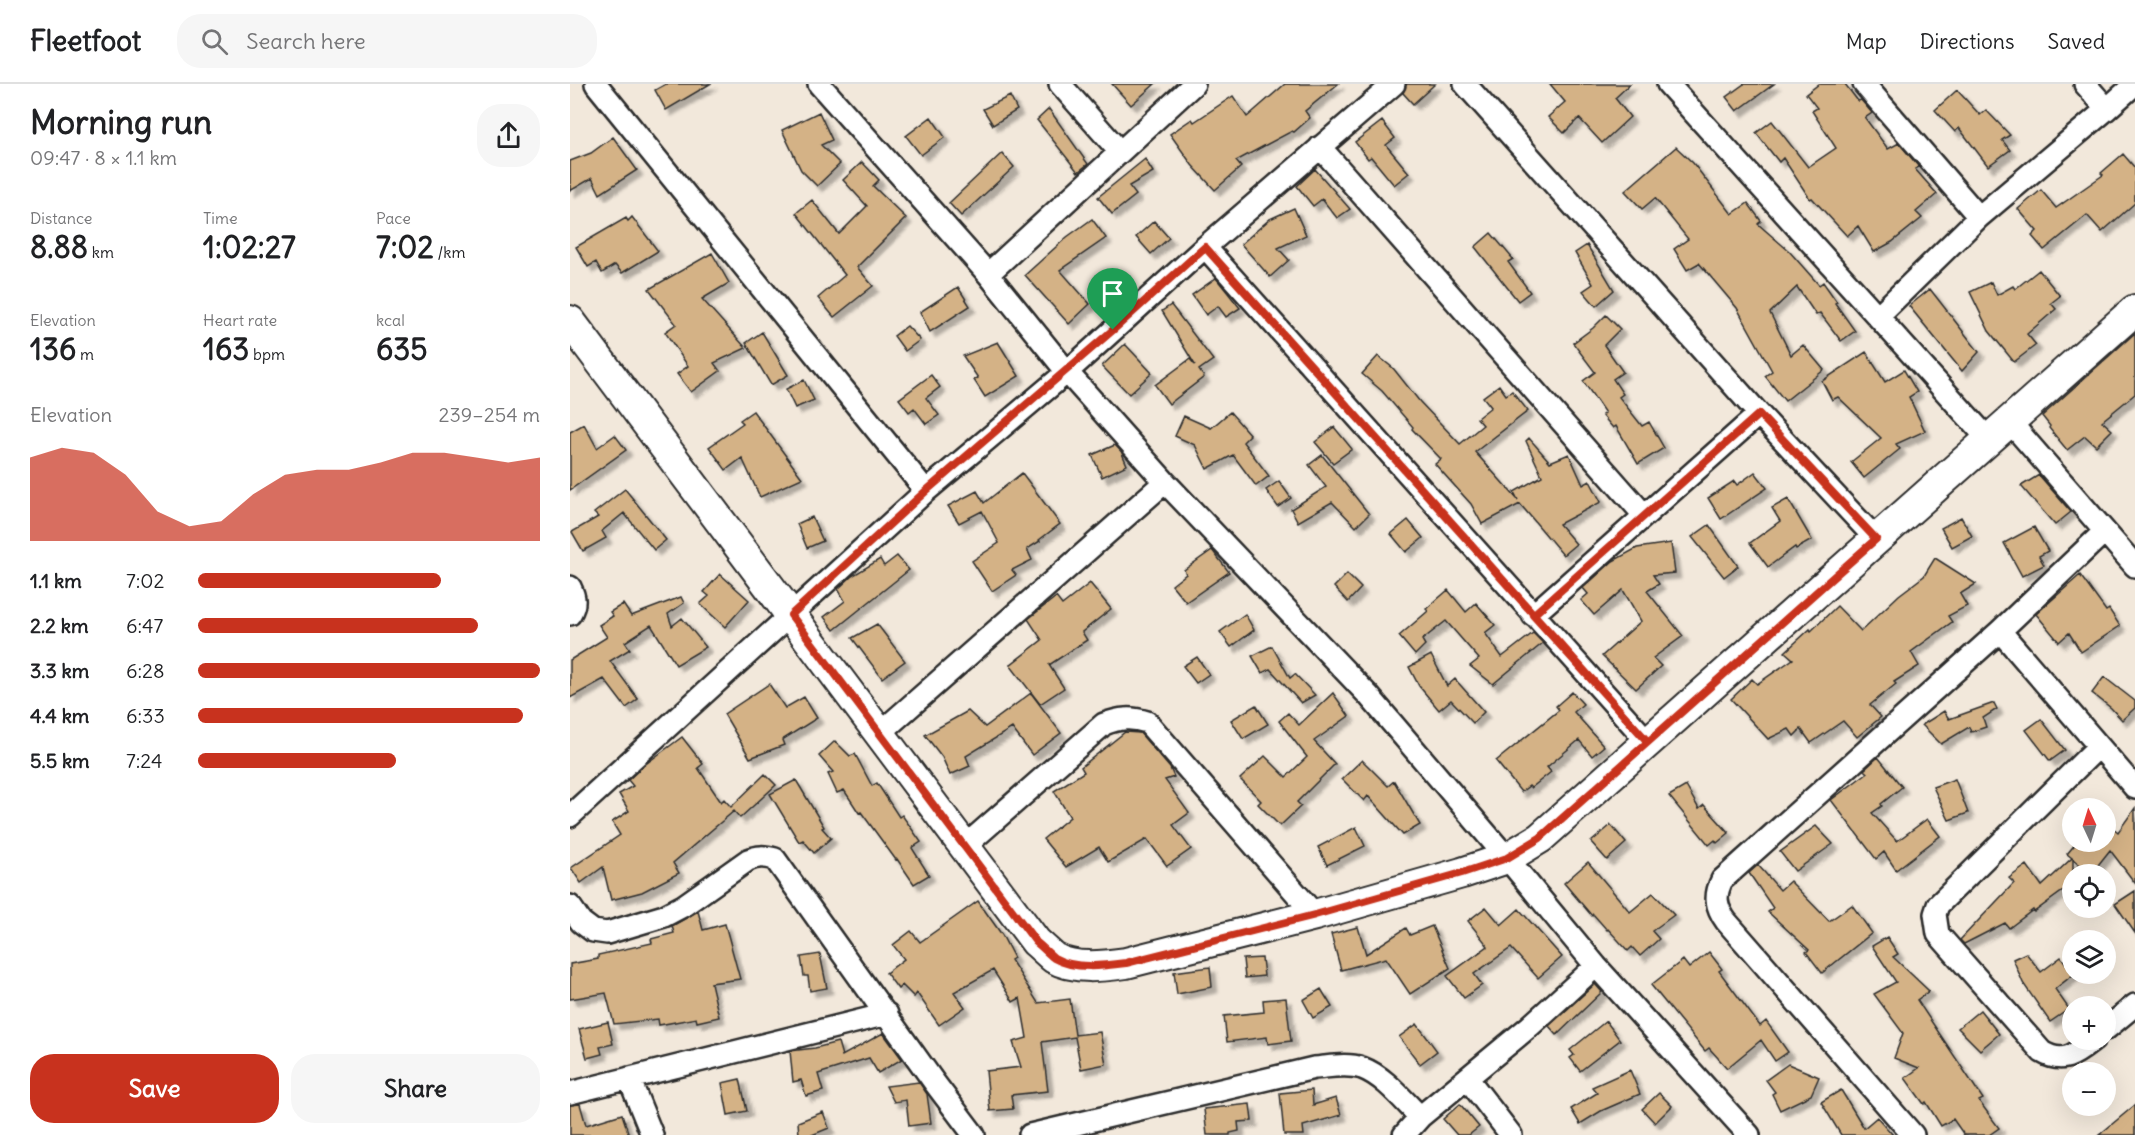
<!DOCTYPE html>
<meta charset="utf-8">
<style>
:root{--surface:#fff;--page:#f6f6f6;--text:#202124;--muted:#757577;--line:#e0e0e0;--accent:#c8321e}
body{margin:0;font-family:Delius,sans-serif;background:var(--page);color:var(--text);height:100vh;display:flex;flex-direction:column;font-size:22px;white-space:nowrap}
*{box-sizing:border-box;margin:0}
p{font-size:20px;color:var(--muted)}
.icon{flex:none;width:33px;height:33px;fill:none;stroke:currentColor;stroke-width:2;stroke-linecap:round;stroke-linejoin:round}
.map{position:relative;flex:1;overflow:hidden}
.details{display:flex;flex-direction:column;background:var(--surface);width:570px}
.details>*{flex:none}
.needle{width:39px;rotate:356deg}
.buttons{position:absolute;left:1492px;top:714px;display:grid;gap:12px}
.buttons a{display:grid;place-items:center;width:54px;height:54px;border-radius:50%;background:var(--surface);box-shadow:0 6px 24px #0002;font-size:30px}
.pin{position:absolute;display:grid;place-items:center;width:51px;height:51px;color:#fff;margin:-62px -26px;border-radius:50% 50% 50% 0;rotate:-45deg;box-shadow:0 0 6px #0007}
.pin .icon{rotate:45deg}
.round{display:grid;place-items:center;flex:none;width:63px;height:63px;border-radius:24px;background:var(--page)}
.head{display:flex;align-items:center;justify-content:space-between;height:102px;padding:0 30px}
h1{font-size:33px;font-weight:700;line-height:45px}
.metrics{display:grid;grid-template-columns:repeat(3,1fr);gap:9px;height:102px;padding:6px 30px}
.metrics div{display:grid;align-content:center}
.metrics b{font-size:30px;font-weight:700}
.metrics small{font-size:16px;font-weight:400}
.metrics p{font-size:16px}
.chart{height:168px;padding:12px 30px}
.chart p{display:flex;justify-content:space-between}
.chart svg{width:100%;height:108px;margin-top:6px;fill:var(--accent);opacity:.7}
.primary-button{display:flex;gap:12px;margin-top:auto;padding:12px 30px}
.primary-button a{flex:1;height:69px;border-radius:24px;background:var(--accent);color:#fff;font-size:24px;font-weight:700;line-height:69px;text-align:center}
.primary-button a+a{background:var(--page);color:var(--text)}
ul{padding:0 30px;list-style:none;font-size:20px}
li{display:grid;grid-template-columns:96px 72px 1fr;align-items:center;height:45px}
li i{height:15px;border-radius:8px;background:var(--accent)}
header{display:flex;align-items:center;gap:36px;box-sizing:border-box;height:84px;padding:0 30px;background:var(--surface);border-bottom:2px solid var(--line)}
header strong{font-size:28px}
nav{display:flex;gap:33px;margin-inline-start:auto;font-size:21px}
.search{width:420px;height:54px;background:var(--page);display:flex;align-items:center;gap:15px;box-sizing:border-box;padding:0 21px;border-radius:24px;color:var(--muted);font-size:22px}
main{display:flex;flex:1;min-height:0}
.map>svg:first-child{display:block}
</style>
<header>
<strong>Fleetfoot</strong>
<div class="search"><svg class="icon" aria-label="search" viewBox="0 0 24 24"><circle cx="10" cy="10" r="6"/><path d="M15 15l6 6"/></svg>Search here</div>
<nav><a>Map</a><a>Directions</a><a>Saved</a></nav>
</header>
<main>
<section class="details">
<div class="head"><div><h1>Morning run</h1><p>09:47 · 8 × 1.1 km</p></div><a class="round"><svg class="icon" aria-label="share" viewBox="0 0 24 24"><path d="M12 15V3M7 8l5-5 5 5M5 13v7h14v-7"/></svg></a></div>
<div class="metrics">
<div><p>Distance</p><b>8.88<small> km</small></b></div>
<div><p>Time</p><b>1:02:27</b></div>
<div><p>Pace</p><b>7:02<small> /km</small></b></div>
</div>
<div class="metrics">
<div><p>Elevation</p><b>136<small> m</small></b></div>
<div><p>Heart rate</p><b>163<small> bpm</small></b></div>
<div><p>kcal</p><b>635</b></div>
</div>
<div class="chart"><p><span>Elevation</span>239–254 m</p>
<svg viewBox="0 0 160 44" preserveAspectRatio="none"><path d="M0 44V10L10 6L20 8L30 17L40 32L50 38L60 36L70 25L80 17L90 15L100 15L110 12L120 8L130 8L140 10L150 12L160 10V44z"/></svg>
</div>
<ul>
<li><b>1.1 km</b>7:02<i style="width:71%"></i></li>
<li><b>2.2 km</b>6:47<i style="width:82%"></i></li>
<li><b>3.3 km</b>6:28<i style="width:100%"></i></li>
<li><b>4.4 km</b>6:33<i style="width:95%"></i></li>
<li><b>5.5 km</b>7:24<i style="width:58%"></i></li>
</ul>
<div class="primary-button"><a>Save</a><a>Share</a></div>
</section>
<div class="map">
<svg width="1565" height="1051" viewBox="0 0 1565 1051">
<defs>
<filter id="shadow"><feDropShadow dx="5.5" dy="5.5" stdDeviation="1.5" flood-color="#0004"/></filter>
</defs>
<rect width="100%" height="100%" fill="#f2e8db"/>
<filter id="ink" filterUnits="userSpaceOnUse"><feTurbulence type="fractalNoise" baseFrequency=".0167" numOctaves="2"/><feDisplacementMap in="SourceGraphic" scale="12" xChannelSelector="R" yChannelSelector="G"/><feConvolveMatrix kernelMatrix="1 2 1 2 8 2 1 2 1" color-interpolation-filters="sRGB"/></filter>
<g filter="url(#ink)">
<path fill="#d4b286" stroke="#2b2b2b" stroke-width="1.5" filter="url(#shadow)" d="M96,0H140L96,26L85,6Z
M542,0H585L561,21Z
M715,0H768L735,27L740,34L724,48L722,47L666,77L671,83L645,106L622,81L600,50L622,35L624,38L663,12L677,33Z
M836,0H865L843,20L833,9Z
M980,0H1060L1045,14L1060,33L1032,59L1009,34L994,49L978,33L995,18Z
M1174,0H1204L1167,27L1156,13Z
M1249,0H1275L1288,17L1291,16L1302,29L1295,34L1318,65L1329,59L1348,82L1349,83L1345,85L1367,110L1346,128L1352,134L1322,158L1304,168L1288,142L1277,152L1242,114L1240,115L1213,74L1209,78L1186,49L1202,37L1238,83L1266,64L1242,27L1247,24L1236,10Z
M1387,6L1410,31L1416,26L1440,51L1432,56L1440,66L1418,82L1389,44L1385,48L1365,26Z
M440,12L447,26L423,41L413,25Z
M479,25L518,80L508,88L467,36Z
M249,28L262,56L251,61L270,80L247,102L231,86L212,46Z
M361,33L375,53L351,71L336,52Z
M812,37L825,54L816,61L839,89L824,101L801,73L798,75L785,58Z
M43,53L67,86L30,110L22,94L0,107V77L21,69Z
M1106,63L1123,79L1162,130L1178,119L1191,137L1188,140L1219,167L1249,201L1253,198L1267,218L1265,219L1285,247L1271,257L1250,229L1246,231L1227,203L1200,229L1221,271L1233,261L1254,286L1215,317L1195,292L1202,287L1167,224L1129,179L1117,186L1104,165L1118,155L1085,114L1072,125L1055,107Z
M432,69L444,83L391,132L379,119Z
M1553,70L1565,84V119L1532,148L1517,131L1474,166L1462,152L1467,147L1448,125L1471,106L1486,124L1533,91L1531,89Z
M575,75L583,88L559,102L566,111L542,130L528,113Z
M292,78L309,96L303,102L336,134L287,183L303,202L264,233L248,214L275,191L226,129L242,116L269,150L297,122L273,96Z
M745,85L780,125L767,134L752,115L743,122L727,102Z
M724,124L736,151L708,164L719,176L700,193L671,160L700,135Z
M62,133L88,167L52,189L45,181L32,189L26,178L18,183L6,163L56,134L58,137Z
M522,135L536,154L490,186L520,220L499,240L455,191L497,153Z
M584,137L599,154L581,170L566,153Z
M921,149L943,175L938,178L960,208L948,217L905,163Z
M1017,161L1044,206L1026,222L1013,207L1023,200L1005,169Z
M142,169L159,199L132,215L176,264L144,279L150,287L121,308L107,290L118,282L95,248L106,240L79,205Z
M1469,186L1490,212L1481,219L1486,225L1457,250L1466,261L1444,278L1419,247L1400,208L1421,198L1427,211L1443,202L1445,205Z
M646,194L670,224L656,233L648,222L636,231L622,211Z
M388,203L400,222L360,248L350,228Z
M1360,205L1409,268L1392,287L1339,222Z
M601,221L643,276L629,286L634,293L599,320L585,301L620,275L625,281L592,227Z
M1036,231L1050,245L1034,261L1053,288L1043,295L1053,310L1049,313L1072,342L1079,338L1094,364L1068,380L1046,342L1043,344L1032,331L1035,329L1013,297L1025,288L1003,259L1023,244Z
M337,242L350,256L335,267L324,252Z
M192,248L218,291L201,301L176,259Z
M1565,249V310L1532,337L1542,346L1526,362L1515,352L1497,366L1479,344L1480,342L1472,332Z
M428,258L449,292L415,313L404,296L408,294L393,272Z
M555,260L582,289L559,310L532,282Z
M1296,268L1315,298L1334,286L1347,308L1339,313L1355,347L1326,360L1330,365L1294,394L1281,378L1311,354L1268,313L1262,316L1252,297Z
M808,272L823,284L850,318L890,360L913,341L907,334L921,323L913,313L929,301L936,311L942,307L958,327L905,368L948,416L944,408L972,392L956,357L959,354L980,378L999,370L1013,401L1020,397L1031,418L989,440L1006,460L993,471L950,420L912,440L901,420L865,380L871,375L842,345L843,343L812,307L792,290Z
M361,291L370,303L356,314L369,331L356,340L344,324L339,328L329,315Z
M234,296L244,316L225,324L216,305Z
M183,327L232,394L190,413L172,374L156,386L139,363L173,339L170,336Z
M660,328L680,351L673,358L699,392L686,402L663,371L637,385L625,361L605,352L614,332L641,344Z
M14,340L27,364L45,351L56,366L0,406V348Z
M764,343L782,365L763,379L745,358Z
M545,361L551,367L557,381L532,393L522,371Z
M752,371L799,430L786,443L762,418L728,438L721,425L756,403L739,381Z
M1185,388L1197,404L1151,435L1138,414L1164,397L1167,401Z
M452,389L490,440L469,456L470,457L457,465L462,476L442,486L446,491L422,507L402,477L429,459L412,427L389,439L378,422L407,407L414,419Z
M1469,391L1501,428L1485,441L1451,402Z
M709,397L721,414L708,423L696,406Z
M55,405L96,456L84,466L54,429L32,447L36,454L13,467L2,448L28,433L24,429Z
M1218,415L1242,456L1226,465L1225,463L1198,483L1180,459L1210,437L1202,424Z
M242,433L253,457L237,464L227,440Z
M1391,433L1402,452L1382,463L1371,444Z
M838,436L853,454L836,468L821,450Z
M1139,441L1168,482L1154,493L1122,453Z
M1464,443L1478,467L1469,472L1474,481L1452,492L1434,459Z
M1101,459L1105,489L1083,491L1089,500L1077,507L1113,552L1083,574L1091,582L1066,605L1032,572L1071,537L1053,506L1024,531L1011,516L1018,510L1013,504L1043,477L1067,464Z
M642,466L659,488L616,518L602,501L616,490L614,486Z
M327,472L339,486L264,546L254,533L275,517L268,505L282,492L310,475L314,482Z
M1365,474L1406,500L1390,510L1397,522L1378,532L1382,538L1341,568L1349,582L1324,598L1326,600L1300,621L1311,633L1287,653L1273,637L1241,659L1231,645L1224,652L1219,645L1198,655L1161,615L1182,595L1187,600L1223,575L1215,568L1240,545L1241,547L1267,522L1291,547L1329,511L1354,492Z
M150,490L179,516L155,543L130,520L139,512L134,508Z
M777,490L791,504L778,518L764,503Z
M1510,491L1536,527L1539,525L1550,542L1511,568L1499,549L1489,558L1466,530Z
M520,499L541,525L512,548L517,556L479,581L494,604L470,620L440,581L472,556L458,535L486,513L492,521Z
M878,506L896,528L906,519L925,541L915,549L932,573L963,549L973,559L923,600L900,582L909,575L876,537L852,556L855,561L845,571L829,552L858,527L856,525Z
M111,513L114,519L98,530L102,542L112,534L136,563L106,581L81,541L55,558L60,565L40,577L68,615L56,624L34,595L0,614V576L37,553L29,541L43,532L40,528L53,520L61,532Z
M675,530L684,546L661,563L650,548Z
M307,540L335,577L312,594L282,554Z
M702,562L720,594L725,590L745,611L731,619L700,585L692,589L682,572Z
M861,571L877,602L885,595L914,628L903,639L881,616L869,626L849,602L839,583Z
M627,573L639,590L626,599L613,582Z
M1534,593L1565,617V624L1552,636L1541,624L1522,609Z
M199,600L215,624L234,613L247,634L212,656L214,661L180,674L154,630Z
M1002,608L1013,620L1004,628L1034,662L1022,672L1009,656L977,683L981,688L961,704L959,702L951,708L926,677L989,626L986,622Z
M461,609L491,649L462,671L442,644L396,672L400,682L380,691L372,673L355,651L398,627L415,643Z
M763,609L779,632L744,657L765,680L727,718L731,722L710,742L688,720L691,717L670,695L695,672L716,693L737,673L709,637L718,629L729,641Z
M1424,619L1427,625L1413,634L1416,643L1401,648L1399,643L1371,660L1352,641L1374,627L1379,635Z
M686,621L698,640L673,655L661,636Z
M1471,635L1495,666L1480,677L1456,646Z
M555,648L570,649L600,684L604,693L595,696L619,729L603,741L621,765L597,782L577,755L538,778L529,763L496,783L473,755L500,733L484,707L514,688L511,683Z
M112,653L133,680L128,684L151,718L154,715L161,723L195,690L206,701L170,734L164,727L103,779L109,789L72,808L41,816L33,783L11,799L1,784L50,751L42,738L59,727L49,710L63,702L58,696L73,682Z
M265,657L280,672L285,670L302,702L307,699L329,733L332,731L351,758L342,764L359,791L344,800L327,775L326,776L291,728L289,729L274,706L267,709L258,690L263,688L249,672Z
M1308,673L1332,703L1311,720L1312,722L1302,729L1327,757L1357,735L1370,752L1326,786L1314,768L1306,775L1261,716L1297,689L1294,686Z
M792,676L818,702L824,697L850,741L833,751L798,712L794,717L772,695Z
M1385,695L1398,729L1379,736L1363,703Z
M226,696L254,743L252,744L261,754L244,769L233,756L229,758L200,710Z
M1116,702L1129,725L1134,721L1159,749L1147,759L1145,756L1139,761L1099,712Z
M1565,724V799L1540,766L1521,790L1503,775V817L1493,807L1464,828L1463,826L1439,844L1435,839L1394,860L1390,856L1444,799L1439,794L1457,781L1472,802L1502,774L1497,770L1507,758H1536V750L1542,743L1548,748Z
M1041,741L1056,759L1037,776L1021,758Z
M1246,742L1263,760L1225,787L1210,768Z
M786,743L795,762L757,781L748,763Z
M1018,778L1060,828L1083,809L1104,831L1082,847L1089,855L1070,872L1062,863L1058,867L1038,845L1037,846L1023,830L1022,832L994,799Z
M1188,781L1210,806L1220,797L1259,837L1282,821L1302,849L1252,889L1236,868L1239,866L1198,828L1203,824L1179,789Z
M1565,807V849L1545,820Z
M408,817L432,851L444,874L441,876L468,919L500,915L505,951L530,948L536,980L511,985L505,953L472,958L478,1007L441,1011L443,1025L420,1027L416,987L451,983L443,958L457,954L450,914L443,918L423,886L384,908L395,923L369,941L347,909L344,913L332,901L328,905L316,889L334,875L323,861L341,847L350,858Z
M916,823L931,841L949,825L992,873L968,894L941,864L904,890L912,901L894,914L877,892L918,862L898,837Z
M128,827L133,846L155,840L170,895L141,899L149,933L127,938L126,934L89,941L88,935L44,940L36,909L0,915V880L28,875V871L82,859L81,855L104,849L102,842Z
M862,842L880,884L840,910L816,874L771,886L761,850L788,843L796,870L836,844L840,851Z
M1317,853L1328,870L1323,873L1359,907L1347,916L1413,1015L1409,1017L1429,1044L1419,1051H1394L1383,1035L1371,1042L1356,1018L1354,1020L1335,994L1349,984L1324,974L1333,949L1304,910L1326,898L1302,862Z
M1139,868L1152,885L1149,887L1190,942L1196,937L1218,968L1205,977L1191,956L1157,984L1139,964L1135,967L1081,901L1113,876L1119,884Z
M1456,869L1471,888L1491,873L1504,890L1485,905L1499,925L1480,938L1453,899L1443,875Z
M250,870L257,904L240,907L238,892H234L231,873Z
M692,874L694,892L675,894L673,875Z
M640,883L642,903L607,910L604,888Z
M1025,900L1032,908L987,951L979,942Z
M751,905L762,923L743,934L733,916Z
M716,914L721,957L698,960L697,953L657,958L654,932L694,928L693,916Z
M1410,926L1429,950L1410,966L1388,944Z
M1036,937L1050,956L1010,987L1000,974L1004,971L1000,966Z
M38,938L43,960L30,963L32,970L17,974L9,945Z
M847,940L867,967L850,980L829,953Z
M313,949L332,975L308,989L299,974L248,990L253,1007L236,1012L231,996L223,998L220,967L245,964L268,958L272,972Z
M1218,980L1249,993L1241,1011L1210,1026L1202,1010L1205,1008L1196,996Z
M1060,986L1070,1010L1031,1027L1010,1040L1001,1025L1027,1009L1022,1003Z
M170,995L177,1027L158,1031L152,999Z
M349,998L357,1010L361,1039L339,1042L336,1016L324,1018L316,1002Z
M742,1006L743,1021L766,1014L771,1031L733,1042L734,1051H714L710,1009Z
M1271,1006L1294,1044L1307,1033L1323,1051H1271L1251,1018Z
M1089,1009L1102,1022L1085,1039L1072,1025Z
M10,1020L16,1041L52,1030L59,1051H0V1021Z
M680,1020L682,1037L668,1038L669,1047L660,1049V1051H637L634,1025Z
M890,1020L909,1043L899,1051H887L873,1035Z
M1565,1021V1051H1529Z
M253,1028L259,1044L242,1051H229L228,1038Z"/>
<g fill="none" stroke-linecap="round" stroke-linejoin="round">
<g stroke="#2b2b2b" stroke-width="26">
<path id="street" d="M26,0L356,407
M249,0L418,190L497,288L595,398L799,612L937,774L1026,882L1179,1051
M490,0L550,68
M895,0L1189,330L1306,455
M1098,0L1419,356
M1294,0L1409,133
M1515,0L1537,25
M750,63L1074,431
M635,163L1078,658
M418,190L624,0
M1308,232L1409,133L1537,25L1565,0
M1440,338L1565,482
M0,503C5,513 6,520 0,530
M963,531L1189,330
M1430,547L1565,704
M309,650L595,398
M0,732L356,407L497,288L635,163L824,0
M394,763L534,640C550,634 561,633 577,638L745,831
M0,822L11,838L23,847L37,849L94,832L113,822L178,776C188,772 194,772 205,775L364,998L404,1051
M1536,945L1565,921
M1524,956C1506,970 1494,981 1472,968L1368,850L1365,830L1368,821L1528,663
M59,994L82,1051
M897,994L941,1051
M0,1009L317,930
M460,1051L744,984C759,983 777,979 792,984C814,992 833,1016 850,1033
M834,1051L850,1033L960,942L1026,882
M1343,1051L1156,837C1146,823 1144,812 1152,796L1430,547L1534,448"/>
</g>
<g stroke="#2b2b2b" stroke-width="34">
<path id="secondary" d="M0,237L466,858C472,863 478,869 484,874C505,886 534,882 556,879L745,831L892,789L937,774L970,754L1565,226"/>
</g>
<use href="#street" stroke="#fff" stroke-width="21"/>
<use href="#secondary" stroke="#fff" stroke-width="30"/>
</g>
</g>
<g fill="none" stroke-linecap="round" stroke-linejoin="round" filter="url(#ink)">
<g stroke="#fff" stroke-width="12">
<path id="route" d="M543,246L356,407L221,531L466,858C472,863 478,869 484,874C505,886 534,882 556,879L745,831L892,789L937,774L970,754L1078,658L963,531L1189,330L1306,455L1078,658C930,494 782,329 635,163L543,246"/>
</g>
<use href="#route" stroke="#c8321e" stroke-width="8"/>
</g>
</svg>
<div class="buttons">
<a><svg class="needle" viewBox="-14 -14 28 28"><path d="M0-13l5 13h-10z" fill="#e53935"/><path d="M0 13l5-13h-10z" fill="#757577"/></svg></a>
<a><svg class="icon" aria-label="locate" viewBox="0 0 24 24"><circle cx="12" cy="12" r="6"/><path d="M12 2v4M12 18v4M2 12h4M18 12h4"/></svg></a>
<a><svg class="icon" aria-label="layers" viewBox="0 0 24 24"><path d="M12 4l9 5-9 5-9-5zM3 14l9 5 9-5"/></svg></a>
<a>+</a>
<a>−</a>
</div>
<div class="pin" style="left:543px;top:246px;background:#1e9e55"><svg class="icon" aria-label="arrive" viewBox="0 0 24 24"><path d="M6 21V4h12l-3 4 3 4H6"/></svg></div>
</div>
</main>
